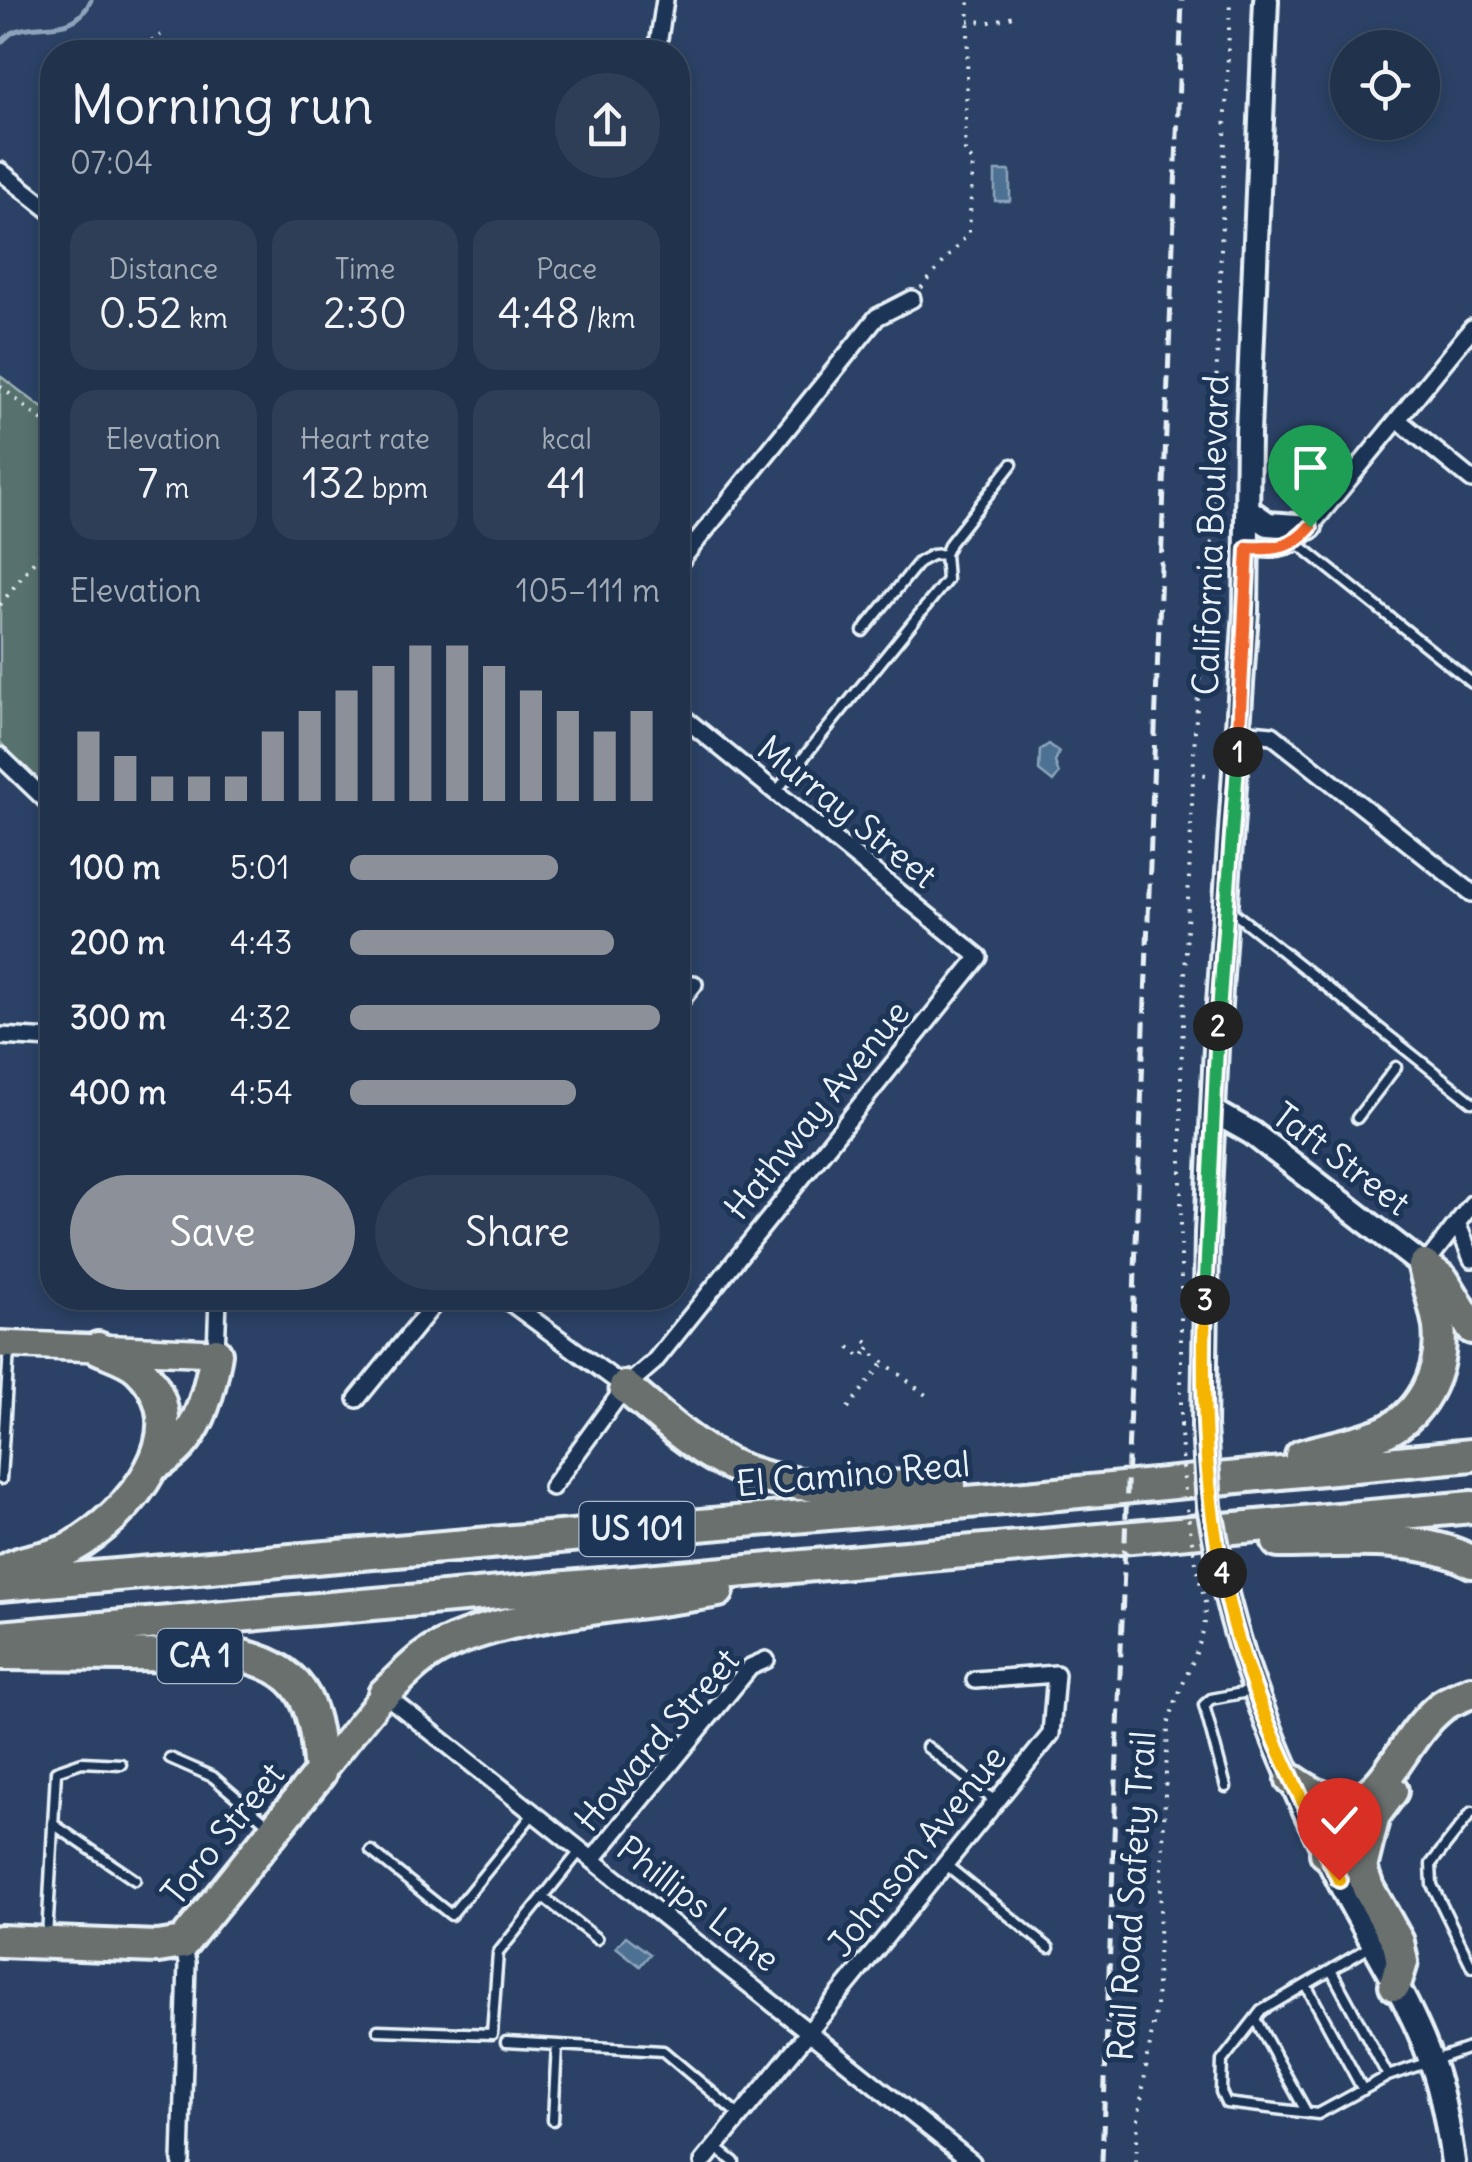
<!DOCTYPE html>
<meta charset="utf-8">
<style>
:root{--surface:#20324c;--page:#2d3e56;--text:#f1f3f6;--muted:#a2aab5;--line:#3d4d64;--accent:#8c9099}
body{margin:0;font-family:Delius,sans-serif;background:var(--page);color:var(--text);height:100vh;display:flex;flex-direction:column;font-size:38px;white-space:nowrap}
*{box-sizing:border-box;margin:0}
p{font-size:32px;color:var(--muted)}
.icon{flex:none;width:55px;height:55px;fill:none;stroke:currentColor;stroke-width:2;stroke-linecap:round;stroke-linejoin:round}
.map{position:relative;flex:1;overflow:hidden}
.drawer{position:absolute;left:40px;top:40px;width:650px;height:1270px;display:flex;flex-direction:column;background:var(--surface);border-radius:40px;box-shadow:0 5px 15px #0003,0 0 0 2px var(--line)}
.drawer>*{flex:none}
.buttons{position:absolute;left:1330px;top:30px;display:grid;gap:20px}
.buttons a{display:grid;place-items:center;width:110px;height:110px;border-radius:50%;background:var(--surface);box-shadow:0 5px 15px #0003,0 0 0 2px var(--line);font-size:50px}
.pin{position:absolute;display:grid;place-items:center;width:85px;height:85px;color:#fff;margin:-102px -42px;border-radius:50% 50% 50% 0;rotate:-45deg;box-shadow:0 0 10px #0007}
.pin .icon{rotate:45deg}
.km{position:absolute;width:50px;height:50px;margin:-25px;border-radius:50%;background:#222;color:#fff;font-size:28px;line-height:50px;text-align:center}
.round{display:grid;place-items:center;flex:none;width:105px;height:105px;border-radius:52px;background:var(--page)}
.summary{display:flex;align-items:center;justify-content:space-between;height:170px;padding:0 30px}
h1{font-size:55px;font-weight:600;line-height:75px}
.metrics{display:grid;grid-template-columns:repeat(3,1fr);gap:15px;height:170px;padding:10px 30px}
.metrics div{display:grid;align-content:center;border-radius:25px;background:var(--page);text-align:center}
.metrics b{font-size:42px;font-weight:600}
.metrics small{font-size:28px;font-weight:400}
.metrics p{font-size:28px}
.chart{height:280px;padding:20px 30px}
.chart p{display:flex;justify-content:space-between}
.chart svg{width:100%;height:180px;margin-top:10px;stroke:var(--accent);stroke-width:6}
.primary-button{display:flex;gap:20px;margin-top:auto;padding:20px 30px}
.primary-button a{flex:1;height:115px;border-radius:60px;background:var(--accent);color:#fff;font-size:40px;font-weight:600;line-height:115px;text-align:center}
.primary-button a+a{background:var(--page);color:var(--text)}
ul{padding:0 30px;list-style:none;font-size:32px}
li{display:grid;grid-template-columns:160px 120px 1fr;align-items:center;height:75px}
li i{height:25px;border-radius:12px;background:var(--accent)}
.map>svg:first-child{display:block}
</style>
<div class="map">
<svg width="1472" height="2162" viewBox="0 0 1472 2162">
<rect width="100%" height="100%" fill="#2b4266"/>
<filter id="ink" filterUnits="userSpaceOnUse"><feTurbulence type="fractalNoise" baseFrequency=".01" numOctaves="2"/><feDisplacementMap in="SourceGraphic" scale="20" xChannelSelector="R" yChannelSelector="G"/><feConvolveMatrix kernelMatrix="1 2 1 2 8 2 1 2 1" color-interpolation-filters="sRGB"/></filter>
<g filter="url(#ink)">
<path fill="#56716e" stroke="#9fb1b3" stroke-width="2.5" d="M0,376L52,415V797L0,742Z"/>
<path fill="#4e7192" stroke="#8ca4bb" stroke-width="2.5" d="M995,171H1010V201H995Z
M1049,744L1059,752L1055,762L1059,774L1053,782L1039,771L1040,750Z
M626,1936L650,1954L640,1966L616,1947Z"/>
<g fill="none" stroke-linecap="round" stroke-linejoin="round">
<path stroke="#8ca4bb" stroke-width="5" d="M0,43C4,40 8,35 13,32C37,20 75,38 91,0"/>
<g stroke="#e8f1f8" stroke-width="15">
<path id="lane" d="M1297,543L1472,683
M863,631L919,562L932,555L945,554
M775,793L947,580L945,554L950,543L1012,464
M1229,909L1472,1102
M1357,1118L1396,1067
M1,1479L9,1349
M927,1747L996,1802
M170,1758L213,1777L269,1825
M1226,1787L1204,1705L1211,1699L1253,1691
M1472,1812L1431,1864L1432,1885L1472,1967
M53,1824L135,1880
M371,1851L451,1915L534,1813
M945,1864L1049,1948
M543,1897L597,1939
M47,1938L56,1771L82,1762L121,1764
M1331,1970L1261,2011L1222,2061L1221,2092L1226,2103L1318,2114L1388,2076L1331,1970L1370,1947
M1306,1985L1363,2090
M1255,2019L1307,2113
M378,2030L492,2034L498,1953L581,1850
M506,2042L663,2051L740,2116
M1388,2076L1472,2047
M553,2120L557,2045
M715,2147L734,2162"/>
</g>
<g stroke="#e8f1f8" stroke-width="22">
<path id="street" d="M652,52L658,45L665,0
M0,171L52,212
M1398,420L1472,480
M1248,548L1271,549L1297,543L1472,328
M678,564L877,317L912,299
M1240,732L1272,735L1472,893
M0,756L52,806
M678,1004L694,984
M0,1036L52,1039
M1457,1223L1472,1259
M1424,1266L1472,1204
M504,1298L625,1387
M216,1353L218,1298
M357,1399L439,1298
M552,1487L625,1387L654,1362L979,957L678,713
M384,1694L972,2162
M593,1859L750,1667L766,1660
M181,2162L187,1963L183,1943
M703,2162L1051,1734L1056,1674L975,1680"/>
</g>
<g stroke="#e8f1f8" stroke-width="30">
<path id="secondary" d="M1248,510L1268,524L1310,527
M1213,1111L1252,1133L1424,1266
M1204,1426L1207,1233L1216,1048L1246,611L1248,433L1266,0
M1226,1594C1251,1695 1293,1790 1340,1883C1372,1945 1414,2006 1435,2073C1444,2102 1449,2132 1453,2162"/>
</g>
<g stroke="#e8f1f8" stroke-width="32">
<path id="primary" d="M0,1344L216,1353
M320,1773L384,1694"/>
</g>
<g stroke="#e8f1f8" stroke-width="38">
<path id="highway" d="M1426,1267L1443,1280L1472,1328
M625,1387C656,1412 687,1443 723,1461C791,1497 876,1486 950,1485
M1301,1456C1326,1448 1352,1445 1377,1435C1421,1419 1444,1372 1439,1327C1436,1306 1428,1286 1424,1266
M156,1464C197,1443 209,1396 216,1353
M1278,1542C1336,1542 1422,1533 1472,1562
M0,1575C19,1557 48,1561 71,1548C129,1515 202,1431 139,1369C129,1359 111,1354 98,1348
M0,1585L1026,1497L1472,1455
M0,1637L1472,1507
M0,1654L243,1656C310,1672 315,1712 320,1773L183,1943L158,1947L0,1941
M384,1694C401,1678 417,1660 437,1649C511,1610 634,1607 718,1591
M1292,1780C1383,1844 1385,1751 1442,1706C1450,1700 1462,1696 1471,1692
M1374,1815L1361,1868L1368,1888L1398,1942L1402,1962L1395,1985
M1326,1853L1374,1815L1392,1791"/>
</g>
<path stroke="#e8f1f8" stroke-width="4" stroke-dasharray="2.5 8" stroke-linecap="butt" d="M968,21L990,22L1018,15
M133,52L161,35
M921,288L969,233L973,161L965,153L969,0
M0,386L52,429
M0,605L52,538
M1206,609L1226,610
M1193,773L1213,776
M866,1341L872,1345L868,1350L931,1399
M849,1347L862,1358L868,1350
M848,1408L884,1362
M1181,1425V1073L1195,730L1216,495L1215,415L1230,0
M1136,2162L1138,2119L1156,2006L1168,1727C1175,1688 1214,1636 1204,1598"/>
<use href="#lane" stroke="#1d3557" stroke-width="8"/>
<use href="#street" stroke="#1d3557" stroke-width="15"/>
<use href="#secondary" stroke="#1d3557" stroke-width="22"/>
<use href="#primary" stroke="#6b706d" stroke-width="25"/>
<use href="#highway" stroke="#6b706d" stroke-width="30"/>
<path stroke="#e8f1f8" stroke-width="5" stroke-dasharray="15 8" stroke-linecap="butt" d="M1102,2162L1182,0"/>
<g stroke="#e8f1f8" stroke-width="30" stroke-linecap="butt">
<path id="secondary-bridge" d="M1204,1426L1209,1506L1226,1594"/>
</g>
<path stroke="#e8f1f8" stroke-width="4" stroke-dasharray="2.5 8" stroke-linecap="butt" d="M1181,1425C1182,1485 1190,1541 1204,1598"/>
<use href="#secondary-bridge" stroke="#1d3557" stroke-width="22"/>
</g>
</g>
<g fill="none" stroke-linecap="round" stroke-linejoin="round" filter="url(#ink)">
<g stroke="#fff" stroke-width="20">
<path id="split-1" d="M1238,752L1248,548C1275,549 1293,548 1310,527"/>
</g>
<g stroke="#fff" stroke-width="20">
<path id="split-2" d="M1218,1026L1238,752"/>
</g>
<g stroke="#fff" stroke-width="20">
<path id="split-3" d="M1205,1300L1218,1026"/>
</g>
<g stroke="#fff" stroke-width="20">
<path id="split-4" d="M1205,1300C1202,1392 1204,1482 1222,1573"/>
</g>
<g stroke="#fff" stroke-width="20">
<path id="split-5" d="M1222,1573C1244,1688 1291,1775 1339,1880"/>
</g>
<use href="#split-1" stroke="#f0652b" stroke-width="12"/>
<use href="#split-2" stroke="#22a559" stroke-width="12"/>
<use href="#split-3" stroke="#22a559" stroke-width="12"/>
<use href="#split-4" stroke="#f5b400" stroke-width="12"/>
<use href="#split-5" stroke="#f5b400" stroke-width="12"/>
</g>
<g text-anchor="middle" stroke-width="10" stroke-linejoin="round" paint-order="stroke">
<g fill="#1d3557" stroke="#abb9c8" stroke-width="2.5">
<rect x="579.5" y="1502" width="115" height="54" rx="8"/>
<rect x="157.5" y="1629" width="85" height="54" rx="8"/>
</g>
<g font-size="32" font-weight="bold" fill="#e8f1f8">
<text x="637" y="1540">US 101</text>
<text x="200" y="1667">CA 1</text>
</g>
<g font-size="35" fill="#e8f1f8" stroke="#1d3557">
<text transform="translate(1211 535) rotate(-88)" y="12">California Boulevard</text>
<text transform="translate(847 812) rotate(39)" y="12">Murray Street</text>
<text transform="translate(817 1110) rotate(-51)" y="12">Hathway Avenue</text>
<text transform="translate(1341 1159) rotate(37)" y="12">Taft Street</text>
<text transform="translate(853 1474) rotate(-5)" y="12">El Camino Real</text>
<text transform="translate(657 1740) rotate(-49)" y="12">Howard Street</text>
<text transform="translate(223 1834) rotate(-51)" y="12">Toro Street</text>
<text transform="translate(917 1851) rotate(-51)" y="12">Johnson Avenue</text>
<text transform="translate(1132 1896) rotate(-86)" y="12">Rail Road Safety Trail</text>
<text transform="translate(698 1904) rotate(38)" y="12">Phillips Lane</text>
</g>
</g>
</svg>
<div class="buttons">
<a><svg class="icon" aria-label="locate" viewBox="0 0 24 24"><circle cx="12" cy="12" r="6"/><path d="M12 2v4M12 18v4M2 12h4M18 12h4"/></svg></a>
</div>
<div class="pin" style="left:1310px;top:527px;background:#1e9e55"><svg class="icon" aria-label="arrive" viewBox="0 0 24 24"><path d="M6 21V4h12l-3 4 3 4H6"/></svg></div>
<div class="pin" style="left:1339px;top:1880px;background:#d93025"><svg class="icon" aria-label="check" viewBox="0 0 24 24"><path d="M5 12l5 5 9-10"/></svg></div>
<b class="km" style="left:1238px;top:752px">1</b>
<b class="km" style="left:1218px;top:1026px">2</b>
<b class="km" style="left:1205px;top:1300px">3</b>
<b class="km" style="left:1222px;top:1573px">4</b>
<section class="drawer">
<div class="summary"><div><h1>Morning run</h1><p>07:04</p></div><a class="round"><svg class="icon" aria-label="share" viewBox="0 0 24 24"><path d="M12 15V3M7 8l5-5 5 5M5 13v7h14v-7"/></svg></a></div>
<div class="metrics">
<div><p>Distance</p><b>0.52<small> km</small></b></div>
<div><p>Time</p><b>2:30</b></div>
<div><p>Pace</p><b>4:48<small> /km</small></b></div>
</div>
<div class="metrics">
<div><p>Elevation</p><b>7<small> m</small></b></div>
<div><p>Heart rate</p><b>132<small> bpm</small></b></div>
<div><p>kcal</p><b>41</b></div>
</div>
<div class="chart"><p><span>Elevation</span>105–111 m</p>
<svg viewBox="0 0 160 44" preserveAspectRatio="none"><path d="M5 44V27M15 44V33M25 44V38M35 44V38M45 44V38M55 44V27M65 44V22M75 44V17M85 44V11M95 44V6M105 44V6M115 44V11M125 44V17M135 44V22M145 44V27M155 44V22"/></svg>
</div>
<ul>
<li><b>100 m</b>5:01<i style="width:67%"></i></li>
<li><b>200 m</b>4:43<i style="width:85%"></i></li>
<li><b>300 m</b>4:32<i style="width:100%"></i></li>
<li><b>400 m</b>4:54<i style="width:73%"></i></li>
</ul>
<div class="primary-button"><a>Save</a><a>Share</a></div>
</section>
</div>
